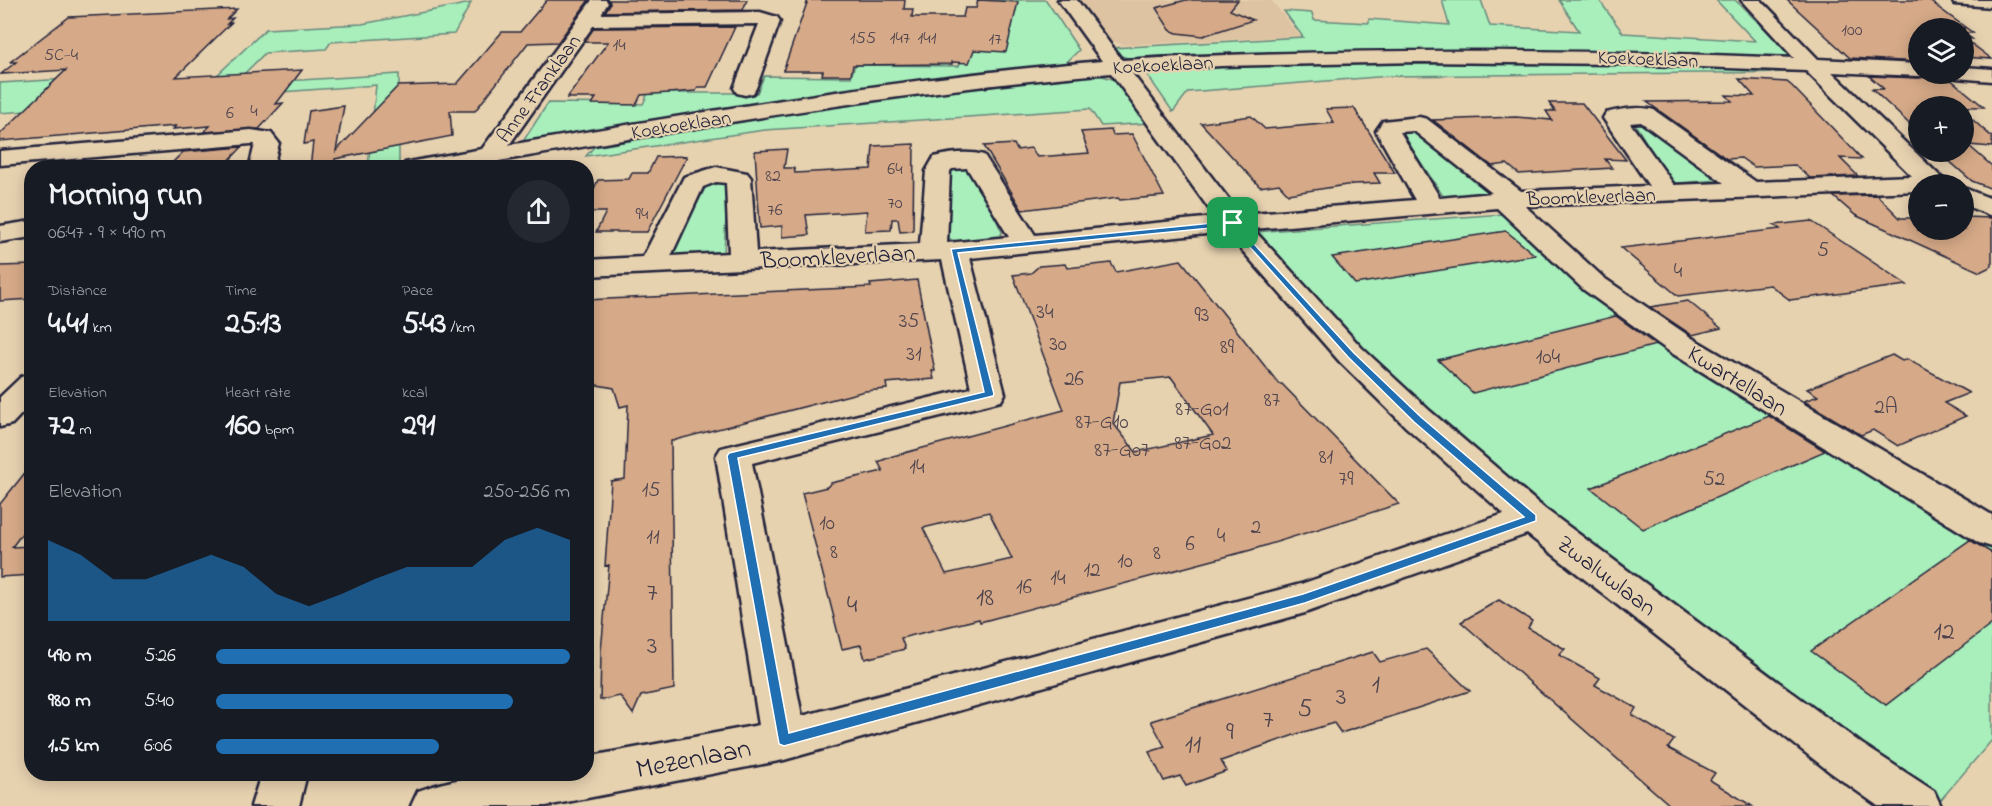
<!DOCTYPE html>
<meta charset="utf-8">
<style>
:root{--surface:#171b24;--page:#242831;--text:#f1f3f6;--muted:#9ea1a6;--accent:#1f6fb2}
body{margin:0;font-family:"Indie Flower",sans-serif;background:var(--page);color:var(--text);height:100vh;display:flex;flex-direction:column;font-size:22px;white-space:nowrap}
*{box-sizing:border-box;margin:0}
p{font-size:20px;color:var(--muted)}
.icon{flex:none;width:33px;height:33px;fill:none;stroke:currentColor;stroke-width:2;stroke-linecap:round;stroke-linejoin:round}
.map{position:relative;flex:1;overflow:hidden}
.drawer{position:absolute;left:24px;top:160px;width:570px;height:621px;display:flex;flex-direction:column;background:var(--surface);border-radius:24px;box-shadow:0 3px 15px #0003}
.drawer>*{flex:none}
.controls{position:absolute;left:1908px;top:18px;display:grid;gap:12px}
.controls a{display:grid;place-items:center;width:66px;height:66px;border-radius:50%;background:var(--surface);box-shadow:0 3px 15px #0003;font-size:30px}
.pin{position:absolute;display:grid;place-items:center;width:51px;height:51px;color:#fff;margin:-26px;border-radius:12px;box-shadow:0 3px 9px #0006}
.round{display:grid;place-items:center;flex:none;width:63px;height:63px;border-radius:32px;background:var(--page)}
.head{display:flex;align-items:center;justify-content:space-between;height:102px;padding:0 24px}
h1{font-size:33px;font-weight:700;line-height:45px}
.figures{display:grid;grid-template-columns:repeat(3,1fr);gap:9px;height:102px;padding:6px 24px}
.figures div{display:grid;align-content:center}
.figures b{font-size:30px;font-weight:700}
.figures small{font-size:16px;font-weight:400}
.figures p{font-size:16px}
.chart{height:168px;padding:12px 24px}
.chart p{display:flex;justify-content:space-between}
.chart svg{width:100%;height:108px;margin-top:6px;fill:var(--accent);opacity:.7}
ul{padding:0 24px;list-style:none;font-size:20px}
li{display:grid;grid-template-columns:96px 72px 1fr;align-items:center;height:45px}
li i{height:15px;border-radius:8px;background:var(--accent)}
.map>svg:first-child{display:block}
</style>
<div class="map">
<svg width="1992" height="806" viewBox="0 0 1992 806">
<rect width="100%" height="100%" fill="#e7d2b0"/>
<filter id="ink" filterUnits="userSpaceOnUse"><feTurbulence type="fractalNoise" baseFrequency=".0167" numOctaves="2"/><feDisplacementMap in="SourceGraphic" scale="12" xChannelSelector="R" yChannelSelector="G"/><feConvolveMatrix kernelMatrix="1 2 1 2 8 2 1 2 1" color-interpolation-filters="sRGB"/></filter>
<g filter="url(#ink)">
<path fill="#dec3a2" d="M1076,0H1271L1300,36L1124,45L1109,40L1090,20Z"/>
<path fill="#a8efbb" stroke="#65887b" stroke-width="1.5" d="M976,0H1046L1079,50L1063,66L914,81L522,143L548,103L643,104L648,93H757L764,76L851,77L855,65L959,66L980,2Z
M1442,0H1481L1490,26L1579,31L1559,0H1599L1623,33L1755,41L1716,0H1735L1796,59L1133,60L1119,55L1112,48L1303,37L1284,11L1312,13L1314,20L1369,23V19L1449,25Z
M471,3L454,34L331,42L326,49L265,53L234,84L399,74V164L368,168L376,85L0,113V83L67,79L102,83L216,76L266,29L362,24Z
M1446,59L1801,69L1805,72L1390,76L1188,92L1173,112L1148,76L1150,71L1231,65Z
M1092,73L1116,80L1150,123L1101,126L1090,109L765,130L586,156L594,147L868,100Z
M1633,121H1640L1721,180L1676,183L1669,179Z
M1410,130L1421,133L1486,189V196L1446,198L1443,196L1406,140L1403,132Z
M954,163H964L974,172L1002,232L999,239L956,242L946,237L945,175Z
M721,181L728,184L724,252L718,257L669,259V255L708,183Z
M1504,214L1992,541V740L1938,803L1554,526L1341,330L1254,232Z"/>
<path fill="#d6aa88" stroke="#22223b" stroke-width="1.5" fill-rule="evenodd" d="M547,0H589L558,42L528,43L475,111H450L452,136L335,159L333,168H310L313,142L304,144L309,111L344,106L336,151L398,86L457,84L502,32H520Z
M609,0H747L743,10L605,12L610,4Z
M808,0H905L904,9H913L912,17H963L965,8H976L978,0L1018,2L1006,52L974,50L969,63L952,62V64L853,65L851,75H822L823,71H783Z
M1186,0H1238L1230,10L1253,20L1203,36L1177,33L1170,30L1156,8Z
M1787,0H1928L1973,33H1964L1972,39L1964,38L1992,59L1964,57V28H1918V62L1850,58Z
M237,9L227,19L233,18L227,24L231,23L176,77L302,70L276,104L283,103L259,129L204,132L210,126L173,129L176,126L0,141V134L66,70L1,74L16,62H10L69,17Z
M735,27L707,87H698L696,91L641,95L636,105L592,104L596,98H567L608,42H584L594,28Z
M1928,74H1944L1984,107L1918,106V132L1872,89H1884L1869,76L1918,78L1926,77Z
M1739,79L1787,82L1792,86L1862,159L1840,158L1858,176L1810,178L1795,165L1754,167L1741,158L1727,159L1647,102L1732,101L1726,95L1754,96Z
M1549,103H1582L1626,160L1605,159L1612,168L1519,174L1507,164L1492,166L1433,120L1516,117L1552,120L1546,111H1555Z
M1354,108L1395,173H1374L1380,183L1353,184L1288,194L1279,184L1260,187L1201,123L1251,116L1265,129L1334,123L1326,109Z
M1964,112L1992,137V147L1968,145L1992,166V189L1972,181L1939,152H1964Z
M1111,130L1113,135L1132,134L1164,196L1120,200L1118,198L1022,210L984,146L1014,144L1017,150L1031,148L1037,157L1089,153L1081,132Z
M914,144L913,231L900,232L898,219H892L891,230L865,231L867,211L806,215L809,235L782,237V226L760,228L755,151L787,149L784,168H794L795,173L871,169L873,146Z
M242,147L222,168H167L183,152Z
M687,156L647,232H596L606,212H586V206L598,180L629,179L632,173H648L656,157Z
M1877,195L1900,218H1918V230H1964V217L1992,218V266L1980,272L1855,215L1833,196Z
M1811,221L1907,285L1790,300L1770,285L1678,296L1621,248L1780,229L1774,225Z
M1506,231L1535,255L1355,284L1332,257Z
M1181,260L1279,384H1282L1399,504L1251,550L980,622L979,619L901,638L905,649L865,659L861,645L842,649L802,493L827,487L831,483L883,471L878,462L893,456L1064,410L1013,275L1031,273L1039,266L1065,264L1067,268L1111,263L1116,272ZM1171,377L1213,435L1136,452L1113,423L1120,382ZM989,512L1012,559L946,574L923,528Z
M32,265V299L0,301V266Z
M917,280L935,371H932L934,379L886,383L887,389L865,391L671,441L674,689L641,696L633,714L620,696L600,700L601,651L609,565L605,566L611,481L625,479L628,405L620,407L614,388L586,383V300L871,287L870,284Z
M1688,301L1721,328L1692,335L1650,307Z
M1616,316L1656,345L1473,393L1438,360Z
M1892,355L1902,361L1907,359L1969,393L1944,403L1966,416L1898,446L1873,430L1861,435L1804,401L1818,396L1807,389Z
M1769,416L1825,451L1643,529L1591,488Z
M32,464V520L12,547L32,546V575L0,577V504Z
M1970,540L1992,553V624L1886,705L1811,651Z
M1499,600L1532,621L1528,628L1565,649L1559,655L1600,678L1595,685L1636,708L1632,715L1674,740L1668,748L1715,773L1710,780L1752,806H1671L1461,622Z
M1426,649L1470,691L1341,733L1334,723L1297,734L1221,761L1227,771L1186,786L1180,776L1164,781L1149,752L1165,747L1151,721L1373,652L1380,662Z"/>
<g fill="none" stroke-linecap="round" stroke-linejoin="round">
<g stroke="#22223b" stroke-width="5">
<path id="minor" d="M592,0H606L608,3L601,14L760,12L777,17L780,21L756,88L753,93L745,95L737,93L734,88L759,24L593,26L509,145C706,111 903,78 1102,61L1058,0H1077L1122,60C1346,47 1570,49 1794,58L1741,0H1761L1818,59L1918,64V74L1926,75L1918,76L1832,72L1943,179L1946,184H1918V191L1525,206L1604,278L1692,338L1992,515V547L1979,543L1670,352L1584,290L1497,208L1253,229L1362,348L1430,411L1545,509L1862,744L1934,791L1941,806H1878L1830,772L1527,534L1305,613L784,760L546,806H411L418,791C472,770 530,774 586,774V757L759,725L716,456L721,448L971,388L942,260L586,276V260L643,257L684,177L716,167L747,173L751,178L756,252L920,244L926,171L934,157C950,153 968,151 984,155L1035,235L1215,217L1111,73C905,91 702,126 499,161L495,168H473L472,165L457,168H402L405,163L414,161L482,149ZM1420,62L1620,64L1806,71L1912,176L1756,182L1654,110C1639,106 1621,109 1606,113L1603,118L1649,186L1521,191L1427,119L1419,117L1383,121L1376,131L1415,200L1240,214L1131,72L1221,66ZM1641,122L1724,183L1674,185L1630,123ZM1414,131L1492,193L1440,198L1400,132ZM967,168L1009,237L947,243L950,171L952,169ZM716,182L726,183L729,253L671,256L703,187ZM1226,232L1340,362L1406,427L1504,514L1301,584L802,716L752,463L1001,401L1005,394L970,258Z
M1952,0H1992V7L1954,4Z
M1964,67L1992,69V81L1956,78L1954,74H1964Z
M251,130L271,133L279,143L273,168H249L255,144H251L0,165V151Z
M1964,188L1992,199V216L1964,205Z
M32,221V237L0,242V226Z
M32,374V403L12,424L0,427V397L21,377Z
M261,774H307L299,806H251Z"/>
</g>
<use href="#minor" fill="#e7d2b0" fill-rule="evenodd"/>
</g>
</g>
<path fill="#1f6fb2" stroke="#fff" stroke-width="1.5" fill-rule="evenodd" d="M1233,221L1354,353L1421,417L1536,515V521L1305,603L784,746L779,744L727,456L729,453L984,392L951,249ZM1231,226L1348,357L1414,422L1524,517L1303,594L789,733L738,458L993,396L994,394L958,253Z"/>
<g text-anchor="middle" stroke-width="4.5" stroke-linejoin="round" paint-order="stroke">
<g font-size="18" fill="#4f444e">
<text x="1852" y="35">100</text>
<text x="863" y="43">155</text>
<text x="900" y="43">147</text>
<text x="927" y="43">141</text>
<text x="995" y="44">17</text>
<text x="619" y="50">14</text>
<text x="61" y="60">5C-4</text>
<text x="254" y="116">4</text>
<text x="230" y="118">6</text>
<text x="895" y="174">64</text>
<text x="773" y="181">82</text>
<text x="895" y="208">70</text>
<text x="775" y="215">76</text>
<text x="642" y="219">94</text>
</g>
<g font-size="20" fill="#22223b" stroke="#e7d2b0">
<text transform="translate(1648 58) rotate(2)" y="7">Koekoeklaan</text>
<text transform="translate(1163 64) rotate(-3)" y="7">Koekoeklaan</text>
<text transform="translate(538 88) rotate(-54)" y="7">Anne Franklaan</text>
<text transform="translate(681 124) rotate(-9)" y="7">Koekoeklaan</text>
<text transform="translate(1591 196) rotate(-2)" y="7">Boomkleverlaan</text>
</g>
<g font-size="21" fill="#4f444e">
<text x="1823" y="256">5</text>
<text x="1678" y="277">4</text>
<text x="1045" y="318">34</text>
<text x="1202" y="321">93</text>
<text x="909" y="327">35</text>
<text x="1058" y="350">30</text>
<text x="1227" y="353">89</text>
<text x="914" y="360">31</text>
<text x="1548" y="363">104</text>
<text x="1074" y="385">26</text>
<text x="1272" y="406">87</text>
<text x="1886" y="413">2A</text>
<text x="1202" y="415">87-G01</text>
<text x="1102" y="428">87-G10</text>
<text x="1203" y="449">87-G02</text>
<text x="1122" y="456">87-G07</text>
<text x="1326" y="463">81</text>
<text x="917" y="473">14</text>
<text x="1346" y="485">79</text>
<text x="1714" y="485">52</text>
<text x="651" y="496">15</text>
<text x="827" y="529">10</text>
<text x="1256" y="533">2</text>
<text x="1221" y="542">4</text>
<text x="653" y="543">11</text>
<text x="1190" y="550">6</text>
<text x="834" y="558">8</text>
<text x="1157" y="559">8</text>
<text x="1125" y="567">10</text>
<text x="1092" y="576">12</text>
<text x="1058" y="584">14</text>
<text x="1024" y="593">16</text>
</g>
<g font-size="24" fill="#22223b" stroke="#e7d2b0">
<text transform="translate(838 256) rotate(-3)" y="8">Boomkleverlaan</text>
<text transform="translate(1738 380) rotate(32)" y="8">Kwartellaan</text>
<text transform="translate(1607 575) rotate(37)" y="8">Zwaluwlaan</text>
</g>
<g font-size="26" fill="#4f444e">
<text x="652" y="600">7</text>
<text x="985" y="605">18</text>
<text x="852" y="612">4</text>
<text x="1944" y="639">12</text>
<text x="652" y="653">3</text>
<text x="1376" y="692">1</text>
<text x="1341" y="704">3</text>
<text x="1305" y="716">5</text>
<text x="1268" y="727">7</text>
<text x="1230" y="739">9</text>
<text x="1193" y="752">11</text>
</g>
<g font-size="28" fill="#22223b" stroke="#e7d2b0">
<text transform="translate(693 757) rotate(-11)" y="10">Mezenlaan</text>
</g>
</g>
</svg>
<div class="controls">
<a><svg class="icon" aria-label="layers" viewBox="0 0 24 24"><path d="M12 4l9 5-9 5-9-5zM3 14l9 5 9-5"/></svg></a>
<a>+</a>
<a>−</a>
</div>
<div class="pin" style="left:1233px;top:223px;background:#1e9e55"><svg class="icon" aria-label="arrive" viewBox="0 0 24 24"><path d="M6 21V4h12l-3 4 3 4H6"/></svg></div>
<section class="drawer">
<div class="head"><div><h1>Morning run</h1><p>06:47 · 9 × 490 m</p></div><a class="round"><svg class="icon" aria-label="share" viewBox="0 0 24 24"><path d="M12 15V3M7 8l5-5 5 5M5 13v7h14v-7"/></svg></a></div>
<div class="figures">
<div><p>Distance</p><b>4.41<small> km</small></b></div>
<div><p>Time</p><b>25:13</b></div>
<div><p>Pace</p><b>5:43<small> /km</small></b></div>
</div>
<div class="figures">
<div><p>Elevation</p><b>72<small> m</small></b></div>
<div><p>Heart rate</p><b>160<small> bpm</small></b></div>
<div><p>kcal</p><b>291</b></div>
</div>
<div class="chart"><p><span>Elevation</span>250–256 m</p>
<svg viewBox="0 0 160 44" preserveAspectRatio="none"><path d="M0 44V11L10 17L20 27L30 27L40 22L50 17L60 22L70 33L80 38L90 33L100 27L110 22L120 22L130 22L140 11L150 6L160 11V44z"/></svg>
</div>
<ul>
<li><b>490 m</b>5:26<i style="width:100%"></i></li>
<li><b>980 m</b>5:40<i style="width:84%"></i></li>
<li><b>1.5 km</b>6:06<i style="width:63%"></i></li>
</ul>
</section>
</div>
